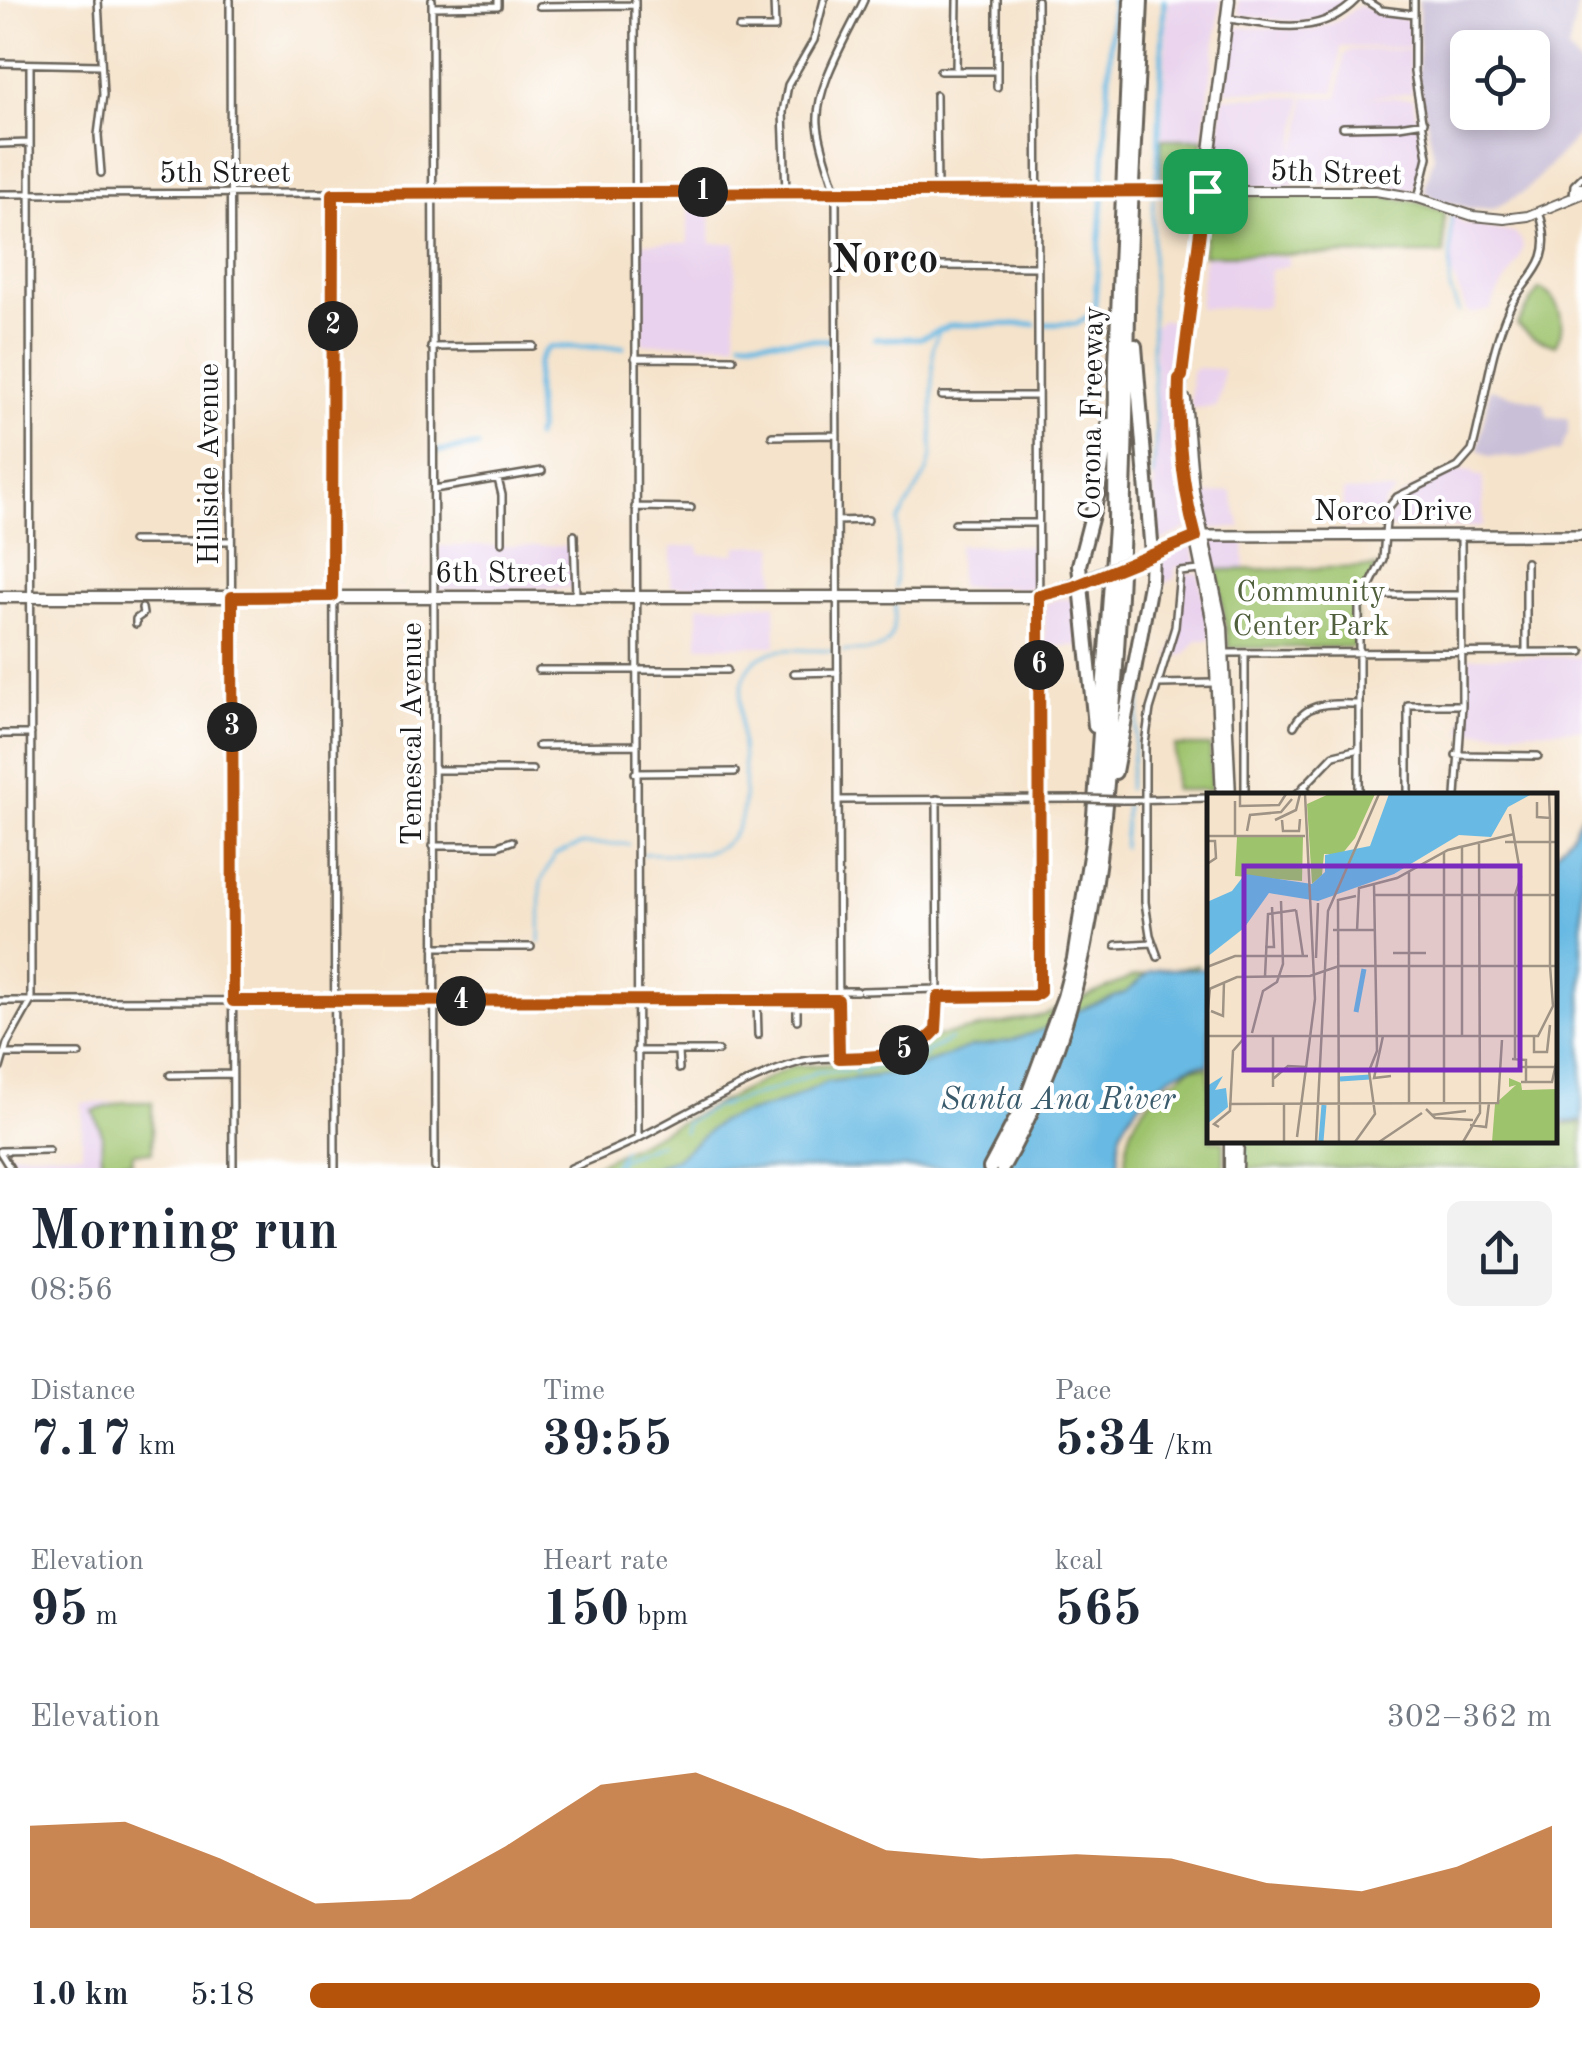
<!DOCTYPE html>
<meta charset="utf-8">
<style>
:root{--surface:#fff;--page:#f2f2f3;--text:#1f2937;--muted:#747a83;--accent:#b45309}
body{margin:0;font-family:"Old Standard TT",serif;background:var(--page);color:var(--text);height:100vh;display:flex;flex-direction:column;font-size:38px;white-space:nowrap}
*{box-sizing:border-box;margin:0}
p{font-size:32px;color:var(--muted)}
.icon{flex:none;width:55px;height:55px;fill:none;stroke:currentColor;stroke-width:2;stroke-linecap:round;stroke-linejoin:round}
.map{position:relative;height:1168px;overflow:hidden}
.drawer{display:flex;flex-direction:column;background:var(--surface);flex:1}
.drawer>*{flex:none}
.controls{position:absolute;left:1450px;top:30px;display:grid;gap:20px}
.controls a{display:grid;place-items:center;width:100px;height:100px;border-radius:15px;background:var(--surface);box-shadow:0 5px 15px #0003;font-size:50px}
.pin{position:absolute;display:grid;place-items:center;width:85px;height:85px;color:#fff;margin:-42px;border-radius:20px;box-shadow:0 5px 15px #0006}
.km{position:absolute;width:50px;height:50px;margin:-25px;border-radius:50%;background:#222;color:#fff;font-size:28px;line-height:50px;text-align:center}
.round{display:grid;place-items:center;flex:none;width:105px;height:105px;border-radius:15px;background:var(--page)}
.summary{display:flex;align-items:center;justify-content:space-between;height:170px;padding:0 30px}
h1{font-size:55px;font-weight:800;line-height:75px}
.figures{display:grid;grid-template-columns:repeat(3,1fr);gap:15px;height:170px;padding:10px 30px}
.figures div{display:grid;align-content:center}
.figures b{font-size:50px;font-weight:800}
.figures small{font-size:28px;font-weight:400}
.figures p{font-size:28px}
.chart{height:280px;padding:20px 30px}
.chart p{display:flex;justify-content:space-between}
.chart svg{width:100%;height:180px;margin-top:10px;fill:var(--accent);opacity:.7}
ul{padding:0 30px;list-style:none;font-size:32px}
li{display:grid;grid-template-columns:160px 120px 1fr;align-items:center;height:75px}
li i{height:25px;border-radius:12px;background:var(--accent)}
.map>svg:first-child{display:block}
</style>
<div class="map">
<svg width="1582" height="1168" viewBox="0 0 1582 1168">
<rect width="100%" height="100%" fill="#fff"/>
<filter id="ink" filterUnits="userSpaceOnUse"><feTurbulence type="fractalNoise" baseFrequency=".01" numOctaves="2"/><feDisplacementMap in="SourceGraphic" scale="20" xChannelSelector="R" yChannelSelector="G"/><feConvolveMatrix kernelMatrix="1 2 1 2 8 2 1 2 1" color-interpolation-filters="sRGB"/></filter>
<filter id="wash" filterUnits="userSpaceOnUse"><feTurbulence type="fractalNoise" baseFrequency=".0048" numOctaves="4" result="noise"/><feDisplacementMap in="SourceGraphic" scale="40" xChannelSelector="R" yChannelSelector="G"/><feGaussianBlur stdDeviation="2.25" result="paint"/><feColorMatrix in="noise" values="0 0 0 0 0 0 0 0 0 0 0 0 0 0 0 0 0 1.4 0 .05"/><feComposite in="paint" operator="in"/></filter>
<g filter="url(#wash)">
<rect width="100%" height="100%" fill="#f5e3cb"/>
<path fill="#e9d2ed" d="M1168,0H1221L1203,139H1162Z
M1239,0H1351L1322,19L1299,22L1242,16L1237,8Z
M1359,5L1386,16L1407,20L1411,23L1410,48L1341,47L1335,92L1225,91L1233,33L1239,27L1312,30L1340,20Z
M1351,50H1409L1412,93L1366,97L1413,98L1423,159L1414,191L1369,184H1296L1282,189L1214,185L1212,183L1218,153L1223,97H1303L1294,151L1301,134L1305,97H1338L1344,55Z
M688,197H710L711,243H736V343L642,344L644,303L640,299V243H688Z
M1451,214L1457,215L1462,223L1514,233L1521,239L1523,247L1519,261L1497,294L1490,310L1471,314L1466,310L1451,271Z
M1205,255L1288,257L1289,265L1270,270L1267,307L1199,308Z
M1161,320L1175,321L1179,326L1173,391V440L1188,528L1163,541L1157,538L1154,492L1157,432L1154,327Z
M1197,368L1223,369L1221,391L1216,407L1190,408L1192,372Z
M1459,470L1472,471L1476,476H1483V527L1388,528V516L1396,500L1430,481Z
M1231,491L1241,528H1207L1199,496Z
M1343,491H1396V492L1384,503L1379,527L1345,528L1342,524Z
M1244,540L1245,570H1217L1211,545L1214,541Z
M775,545V589L671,586V547L699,546V554H736L737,546Z
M958,545L1035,546L1036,587L1016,590L1014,587H959Z
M438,546H571L574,553V588L438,590Z
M1188,547L1193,548L1197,567H1175V579L1158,586L1161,559Z
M1183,573H1199L1211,640H1197L1185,655L1169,657L1180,628Z
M1058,599H1076L1079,646H1045V604Z
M775,604L776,646H698V605Z
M1469,657H1582V729L1461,732L1467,702Z
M152,1102V1152L132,1153V1168H14L4,1153H82V1103Z"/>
<path fill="#c9bfd7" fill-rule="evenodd" d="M1419,0H1579L1568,51L1582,68V132L1524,192L1493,209L1469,208L1437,200L1424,191L1434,156L1418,76ZM1468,48H1532V112H1468Z
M1490,389L1544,403L1548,418H1568V433L1560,451L1515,458L1489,456L1478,450Z"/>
<path fill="#9ec36d" stroke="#5d7044" stroke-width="2.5" d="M1162,139H1203L1197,184H1168L1161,175Z
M1371,194L1417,202L1444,212V254L1203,255L1209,201L1214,196Z
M1539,289C1560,297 1568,326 1555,345L1532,337L1517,324Z
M1377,567L1357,606L1355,647L1229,648L1217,570Z
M1175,746H1210L1211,790H1174Z
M1197,965L1155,1061L676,1168H589L792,1066L890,1061L939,1036L1044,1015L1132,977Z
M1192,1067L1209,1068L1210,1140L1224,1141V1168H1125C1125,1116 1151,1095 1192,1067Z
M123,1102H152V1152L133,1153L132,1162H101L102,1133L93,1111Z
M1582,1123V1168H1242L1244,1141L1554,1140L1555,1126Z"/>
<path fill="#68b9e3" stroke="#426a80" stroke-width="2.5" d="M1582,813V1121L1555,1122V853L1571,835Z
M1159,969H1209V1065C1180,1058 1126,1108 1120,1136C1118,1146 1119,1158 1118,1168H652L677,1158L720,1121L787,1101L826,1082L900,1073L971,1047L1010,1041L1047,1028L1066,1015L1125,993L1150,972Z"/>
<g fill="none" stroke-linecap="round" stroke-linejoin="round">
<path stroke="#68b9e3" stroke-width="2.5" d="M1451,216L1450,289L1459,313
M1153,478L1156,431L1152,353L1153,197
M895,588L898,521L926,474L932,455L933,346L940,330
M843,651C887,651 894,650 895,604
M1128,789L1143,685
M1123,848L1126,806
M643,854C665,853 692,857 713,850C783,825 705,682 764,655C783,646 812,651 833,651
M540,942L541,882L555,855L582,844H629
M926,1059L923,1054L951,1039
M857,1070L900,1063L923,1054
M684,1132L686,1123L713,1108L779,1088L817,1072L856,1070V1074
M611,1168L624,1149
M616,1168L620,1159L660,1143
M1245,1168V1140"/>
<path stroke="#68b9e3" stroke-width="5" d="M1103,180L1113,0
M1157,181L1164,0
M1044,324H1076L1094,313L1103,197
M875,339L921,338L951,325L1034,324
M742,340H830
M535,437L538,430C538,407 528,359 550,347H623
M438,451L478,446"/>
</g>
</g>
<g filter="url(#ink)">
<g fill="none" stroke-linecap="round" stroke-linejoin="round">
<g stroke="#686259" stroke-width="10">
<path id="minor" d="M98,0L103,95L98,135L101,173
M230,0L233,1168
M432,0C432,389 436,779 435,1168
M635,0L638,1139
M1365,0L1381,10L1414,14
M1414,0V72L1428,157L1418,198
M539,6L635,5
M432,7L498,6V0
M1230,19C1276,26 1320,37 1356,0
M739,28H775L774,0
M0,63L101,65
M956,70L957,0
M940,71H996
M997,87V0
M936,95L937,192
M1343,127L1399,126L1424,122
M0,144L29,143
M786,192L783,112L788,85L814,40L824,0
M0,194L1112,191
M333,194L335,1168
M1573,196L1574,185L1582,177
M941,266L1036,267
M431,347L533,346
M635,358L733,359
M942,396H1038
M772,436L837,435
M498,479L502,495V542
M434,489L542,471
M635,507L691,508
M837,521L868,520
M955,523H1038
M574,535L576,596
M132,541H231
M1363,595H1460
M136,624V619L143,614L142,608
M1526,652V562
M1225,653L1582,652
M1245,653V796
M538,670H727
M794,673L838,672
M1158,684L1215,683
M1294,726C1307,700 1334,704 1359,704
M0,734H31
M538,746L635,745
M1456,755L1538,756
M435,770H532
M635,773L735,772
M1304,786L1310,796
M1295,796L1334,755L1359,749
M1359,796V608L1383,559L1387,509L1397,497L1458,467L1472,451C1485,404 1489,353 1509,309C1517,290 1535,277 1542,257C1547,242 1544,226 1539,212
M1408,796V705H1462
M1456,796L1462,705L1461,535
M838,800L1084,799
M1122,800L1210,798
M433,846H498L512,841
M1116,945L1153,943
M434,947H531
M1158,957L1150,935L1145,902V744L1150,709L1175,627L1180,572L1200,570
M839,991H857
M862,991L938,989
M938,997L1033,996L1040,993L1037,0
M757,1000L758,1035
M797,1000V1020
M0,1001L839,1000
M636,1051H718
M678,1052L679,1069
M3,1054H79
M839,1058L836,192C830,170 820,147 818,124C815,86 848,35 864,0
M0,1068L7,1044L31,1001L30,64
M170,1075L232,1074
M0,1151L49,1150
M0,1152L10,1168
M571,1168C594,1158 618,1149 641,1137C692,1111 744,1079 800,1062C836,1051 927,1070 938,1021L937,799"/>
</g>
<g stroke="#686259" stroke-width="12">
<path id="tertiary" d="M1577,188H1582
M1148,191H1376L1418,198L1473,216L1504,219L1528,216L1582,194"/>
</g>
<g stroke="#686259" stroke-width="14">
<path id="secondary" d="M1203,536L1582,535"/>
</g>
<g stroke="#686259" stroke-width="15">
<path id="primary" d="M1185,400L1193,491L1222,627L1230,796
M1140,559L1200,537
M0,597H1033L1053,593L1104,572
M1222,796L1214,628L1183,477L1178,406L1229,0
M1230,1168V1140
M1237,1168L1238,1140"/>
</g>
<g stroke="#686259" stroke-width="18">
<path id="motorway" d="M1095,726L1079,565L1098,492L1108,425
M1115,772L1151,579L1152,554L1135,346
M990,1168L1026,1100L1064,997L1074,959L1092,843L1115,527L1116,363L1131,0
M1002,1168C1088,1018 1100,878 1113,710C1123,576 1126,444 1128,310C1129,206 1137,103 1141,0"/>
</g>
<use href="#minor" stroke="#fff" stroke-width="5"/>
<use href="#tertiary" stroke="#fff" stroke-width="8"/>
<use href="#secondary" stroke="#fff" stroke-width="9"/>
<use href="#primary" stroke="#fff" stroke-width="10"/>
<use href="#motorway" stroke="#fff" stroke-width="12"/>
<g stroke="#686259" stroke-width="10" stroke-linecap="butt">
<path id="minor-bridge" d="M1112,191H1148
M1084,799L1122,800"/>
</g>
<g stroke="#686259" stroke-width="15" stroke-linecap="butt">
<path id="primary-bridge" d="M1104,572L1140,559"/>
</g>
<use href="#minor-bridge" stroke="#fff" stroke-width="5"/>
<use href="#primary-bridge" stroke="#fff" stroke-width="10"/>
</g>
</g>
<g fill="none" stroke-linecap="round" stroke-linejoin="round" filter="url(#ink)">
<g stroke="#fff" stroke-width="20">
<path id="route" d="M1205,191L1182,376L1179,379C1177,433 1182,485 1196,537L1073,587L1039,596L1040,992L1034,996L938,997L936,1030C912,1058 873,1057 839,1058L838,1000L233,1001L232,597L332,596L333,194Z"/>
</g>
<use href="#route" stroke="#b45309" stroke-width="12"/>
</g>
<g text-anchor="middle" stroke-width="8" stroke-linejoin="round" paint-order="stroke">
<g font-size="30" fill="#1c1c1c" stroke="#fff">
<text x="225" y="182">5th Street</text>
<text transform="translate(1336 172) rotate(2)" y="10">5th Street</text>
<text transform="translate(1091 413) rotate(-89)" y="10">Corona Freeway</text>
<text transform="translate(208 464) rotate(-90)" y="10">Hillside Avenue</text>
<text x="1393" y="520">Norco Drive</text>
<text x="501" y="582">6th Street</text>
<text transform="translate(411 734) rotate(-90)" y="10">Temescal Avenue</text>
</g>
<g font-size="30" fill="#505f3c" stroke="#fff">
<text x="1311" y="601">Community<tspan x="1311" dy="34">Center Park</tspan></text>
</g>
<g font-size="32" font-style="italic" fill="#3a5b6c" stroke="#fff">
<text x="1058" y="1109">Santa Ana River</text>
</g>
<g font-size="40" font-weight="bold" fill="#1c1c1c" stroke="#fff">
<text x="885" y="272">Norco</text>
</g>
</g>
<g transform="translate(1207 793)">
<rect width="350" height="350" fill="#f5e3cb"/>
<path d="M122,1H168L148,45L135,61H117L115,82L105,91L100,11ZM30,44H96L95,88L28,83ZM302,285L314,290L315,297L350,296V349H285L288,311L309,292L302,294Z" fill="#9ec36d"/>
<path d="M182,1H325L301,14L284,44L252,42L187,81L111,108L62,100L37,135L0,164V109L25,98L38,81L105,91L118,79V62L163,53ZM16,283L8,297L19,295L21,314L0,331V293Z" fill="#68b9e3"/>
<path fill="none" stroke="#68b9e3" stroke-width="5" d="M149,219L157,176M133,286L163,284M114,348L117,312"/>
<path fill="none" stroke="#9e9385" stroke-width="2.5" d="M33,1V13L72,12L79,1M28,8V43M330,9V24L343,25L342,1M303,21L314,84L308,102V266M68,27L89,17L93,1M75,27L76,38H92L93,26M40,38L43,22L74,19L85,6M0,43H98M0,48H8L9,65L0,71M298,49H350M255,54V243M237,60V310M202,78V310M167,102H350M89,117L96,163M126,137H167M150,138L152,95L190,85L241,57L307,41M58,154H67L65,114M186,160H219M109,165L111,110M0,174L28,163H101M58,183L61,121L89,117M0,197L30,184L103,183L132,173H343V25M4,218L16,223L17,189M0,225L3,195M45,240L56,198L70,189L76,171L74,108M66,242V294M0,243H331L346,213L343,173H350M176,243L167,285L184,283M327,243V259H340L343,232M305,266L319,267V289M313,274H349M66,286L81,273L99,274M314,289H345L350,266M77,310V349M22,311L291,310L295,247M219,316L228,325L266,327M224,322L259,318M263,332L279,334L282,310M12,334L7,331L23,318L26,258L39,243M90,344L108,206L98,1M109,349L121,118L172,1M132,349L131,107L149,103M148,349L168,321L162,278L170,258L167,92M172,349L215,320M256,349L273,320L272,51"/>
<path fill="#7b2cbf" fill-opacity="0.15" stroke="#7b2cbf" stroke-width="5" d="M37,73H313V277H37Z"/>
<rect width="350" height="350" fill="none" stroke="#1c1c1c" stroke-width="5"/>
</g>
</svg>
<div class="controls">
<a><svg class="icon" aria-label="locate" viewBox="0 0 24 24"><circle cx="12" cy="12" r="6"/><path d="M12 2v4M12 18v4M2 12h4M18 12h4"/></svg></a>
</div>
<div class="pin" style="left:1205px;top:191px;background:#1e9e55"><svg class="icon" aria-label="arrive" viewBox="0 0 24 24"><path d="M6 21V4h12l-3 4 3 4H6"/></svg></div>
<b class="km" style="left:703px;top:192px">1</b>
<b class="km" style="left:333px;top:326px">2</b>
<b class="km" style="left:232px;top:727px">3</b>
<b class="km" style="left:461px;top:1001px">4</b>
<b class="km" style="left:904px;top:1050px">5</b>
<b class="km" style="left:1039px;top:665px">6</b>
</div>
<section class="drawer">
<div class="summary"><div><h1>Morning run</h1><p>08:56</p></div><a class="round"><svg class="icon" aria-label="share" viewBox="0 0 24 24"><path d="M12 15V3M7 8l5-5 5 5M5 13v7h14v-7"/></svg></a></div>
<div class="figures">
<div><p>Distance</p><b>7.17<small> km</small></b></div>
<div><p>Time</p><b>39:55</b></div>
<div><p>Pace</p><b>5:34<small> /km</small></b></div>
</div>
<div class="figures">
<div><p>Elevation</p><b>95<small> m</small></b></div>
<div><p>Heart rate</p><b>150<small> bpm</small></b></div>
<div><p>kcal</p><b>565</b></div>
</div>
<div class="chart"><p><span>Elevation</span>302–362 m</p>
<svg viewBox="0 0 160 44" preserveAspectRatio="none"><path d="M0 44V19L10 18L20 27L30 38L40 37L50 24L60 9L70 6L80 15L90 25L100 27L110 26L120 27L130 33L140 35L150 29L160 19V44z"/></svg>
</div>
<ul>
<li><b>1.0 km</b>5:18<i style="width:99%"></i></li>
</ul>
</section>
